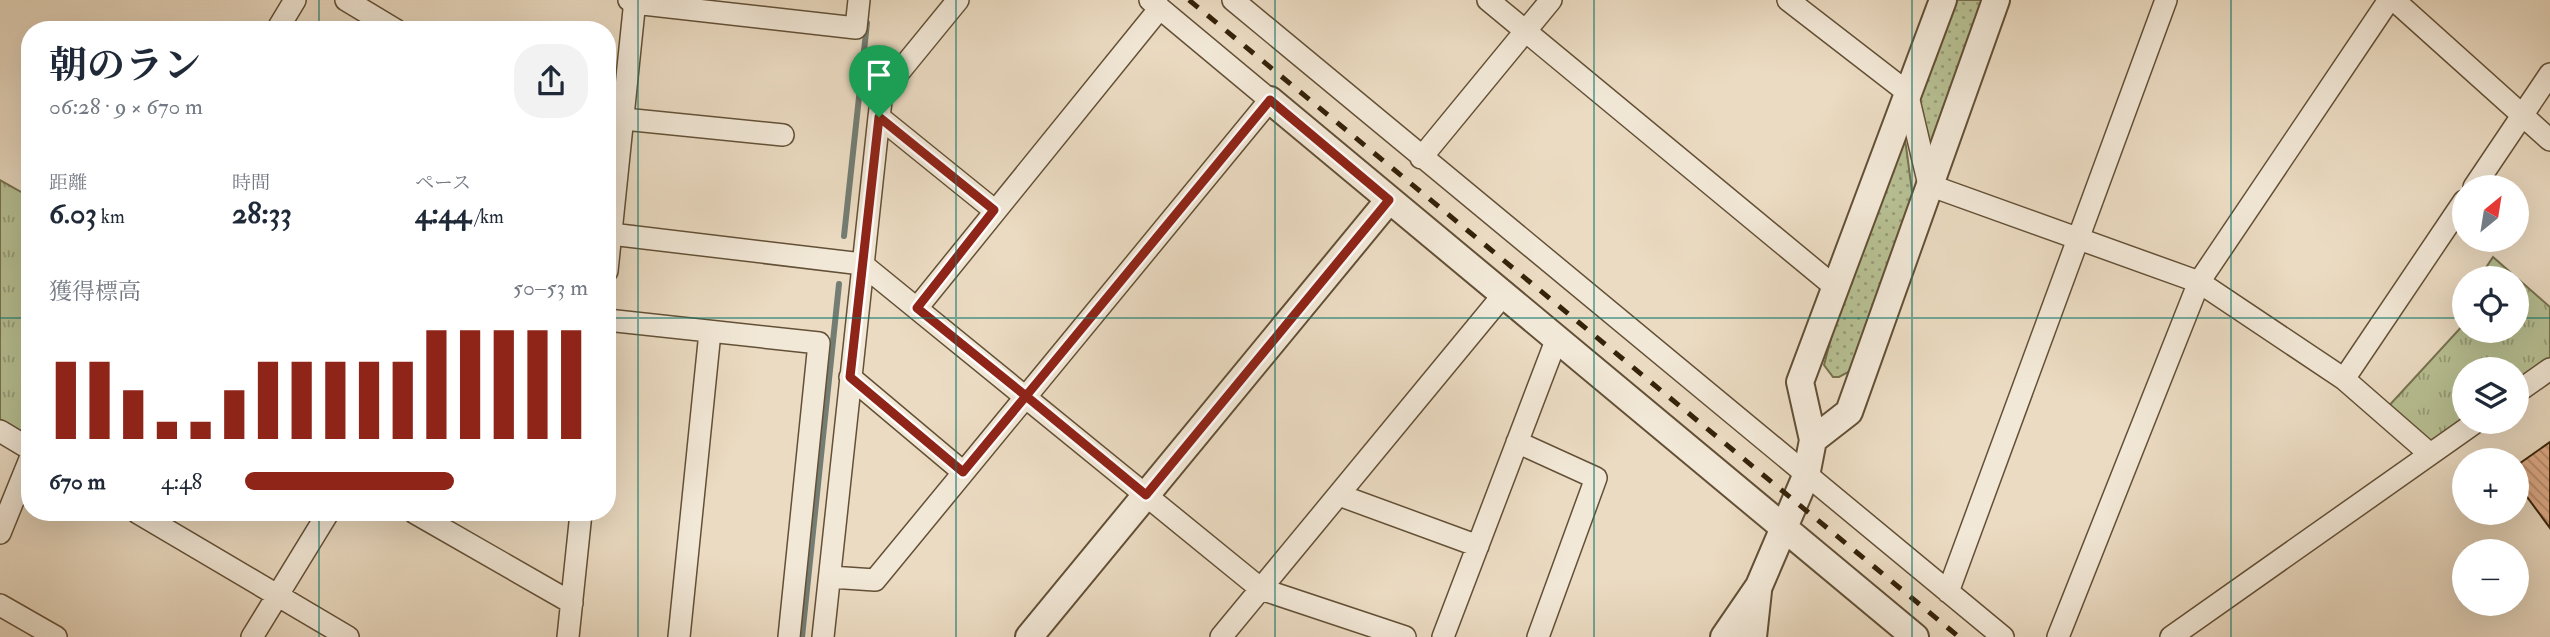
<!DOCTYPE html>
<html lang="ja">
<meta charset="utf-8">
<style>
:root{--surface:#fff;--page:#f2f2f3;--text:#1f2937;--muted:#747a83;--accent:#8f2418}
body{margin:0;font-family:"IM FELL Double Pica","Noto Serif JP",serif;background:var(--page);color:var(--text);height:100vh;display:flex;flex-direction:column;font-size:26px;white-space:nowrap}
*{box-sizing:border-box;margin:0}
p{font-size:23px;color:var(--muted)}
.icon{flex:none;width:38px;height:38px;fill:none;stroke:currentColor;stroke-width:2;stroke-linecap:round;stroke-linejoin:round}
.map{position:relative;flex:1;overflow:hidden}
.panel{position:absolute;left:21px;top:21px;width:595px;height:500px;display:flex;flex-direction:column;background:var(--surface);border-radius:28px;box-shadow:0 7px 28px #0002}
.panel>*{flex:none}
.needle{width:46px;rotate:30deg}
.tools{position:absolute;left:2452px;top:175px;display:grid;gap:14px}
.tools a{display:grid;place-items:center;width:77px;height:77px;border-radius:50%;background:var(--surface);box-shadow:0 7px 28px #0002;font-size:35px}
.pin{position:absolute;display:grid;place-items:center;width:60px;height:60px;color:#fff;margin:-72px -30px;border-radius:50% 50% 50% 0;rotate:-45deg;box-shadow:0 0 7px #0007}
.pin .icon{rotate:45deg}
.round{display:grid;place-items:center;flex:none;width:74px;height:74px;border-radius:28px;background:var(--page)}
.headline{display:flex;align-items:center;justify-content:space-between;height:119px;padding:0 28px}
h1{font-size:38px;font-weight:700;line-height:52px}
.stats{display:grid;grid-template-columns:repeat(3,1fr);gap:10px;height:119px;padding:7px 28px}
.stats div{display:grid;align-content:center}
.stats b{font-size:30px;font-weight:700}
.stats small{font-size:19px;font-weight:400}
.stats p{font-size:19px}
.chart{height:196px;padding:14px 28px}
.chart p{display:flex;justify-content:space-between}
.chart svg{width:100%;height:126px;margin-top:7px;stroke:var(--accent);stroke-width:6}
ul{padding:0 28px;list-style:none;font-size:23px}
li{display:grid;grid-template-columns:112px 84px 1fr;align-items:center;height:52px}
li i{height:18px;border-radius:9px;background:var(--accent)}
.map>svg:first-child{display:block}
</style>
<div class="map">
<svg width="2550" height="637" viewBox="0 0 2550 637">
<defs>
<pattern id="grass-dots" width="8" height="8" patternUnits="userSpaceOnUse" patternTransform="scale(1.75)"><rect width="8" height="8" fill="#b7c093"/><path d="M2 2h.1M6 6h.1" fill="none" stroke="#969c76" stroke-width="1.8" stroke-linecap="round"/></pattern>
<pattern id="park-tufts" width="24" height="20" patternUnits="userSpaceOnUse" patternTransform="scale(1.75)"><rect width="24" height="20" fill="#b7c093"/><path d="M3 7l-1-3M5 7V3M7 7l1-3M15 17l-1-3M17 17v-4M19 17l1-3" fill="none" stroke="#969c76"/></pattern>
<pattern id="building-back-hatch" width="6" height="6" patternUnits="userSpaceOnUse" patternTransform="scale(1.75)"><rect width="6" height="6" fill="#e0ac89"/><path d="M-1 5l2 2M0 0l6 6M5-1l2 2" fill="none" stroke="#b68c6e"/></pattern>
</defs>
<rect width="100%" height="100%" fill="#ebdbc2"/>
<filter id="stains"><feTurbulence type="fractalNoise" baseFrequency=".00286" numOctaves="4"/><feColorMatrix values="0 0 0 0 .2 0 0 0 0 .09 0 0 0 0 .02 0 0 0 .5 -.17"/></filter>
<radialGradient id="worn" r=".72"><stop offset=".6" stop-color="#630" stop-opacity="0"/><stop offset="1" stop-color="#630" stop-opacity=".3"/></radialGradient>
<path fill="url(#grass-dots)" stroke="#76714e" stroke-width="2" d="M1955,0H1982L1929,156L1918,96Z
M1901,141H1905L1906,146L1913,199L1852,370L1839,377H1833L1824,365L1839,308Z"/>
<path fill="url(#park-tufts)" stroke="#76714e" stroke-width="2" d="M0,180L30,197V430L22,432L0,419Z
M2493,257L2550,307V362L2517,386L2516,369H2464V422L2430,449L2386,409L2464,324V331H2516V278H2479Z"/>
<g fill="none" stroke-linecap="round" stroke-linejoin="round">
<path stroke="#737d73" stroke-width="6" d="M844,236L867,23
M802,637L839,284"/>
</g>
<path fill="url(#building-back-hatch)" stroke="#362208" stroke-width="2" d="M2550,442V528L2516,482V466Z"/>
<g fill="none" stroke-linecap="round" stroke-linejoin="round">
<g stroke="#635036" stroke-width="24">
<path id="minor" d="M346,0L396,30
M629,0L634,3L856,28L859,0
M958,0L882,93L879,117L994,210
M1233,0L2003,637
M1488,0L1835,287
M1788,0L1907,92L1929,185L2199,282L2344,379L2430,454
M2394,0L2550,140
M277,30L295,0
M624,119L783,135
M1421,158L1551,0
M2474,187L2550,74
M611,234L862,264L1261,589L1405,637
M607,271L635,0
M917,308L1160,8
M607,320L819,343L789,637
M850,377L963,472
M2344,379L2464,201
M2516,393L2550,369
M0,431L30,449
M1517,442L1596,478L1538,637
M1339,495L1478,546
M138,513L348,637
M415,513L572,603
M0,533L30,459
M830,577L875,580L1270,100L1150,0
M1948,592L2166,0
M0,605L56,637
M252,637L328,513
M568,637L581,513
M679,637L710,332
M823,637L879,117
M1221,637L1504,294
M1443,637L1557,338
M2058,637L2199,282L2389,0
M2171,637L2476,422"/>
</g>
<g stroke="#635036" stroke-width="30">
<path id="tertiary" d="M1270,100L1915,637
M1813,440L1849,412L1996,0
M1029,637L1389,200
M1724,637L1759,586L1806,476L1813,440L1800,382L1943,0
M1753,637L1758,591"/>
</g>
<use href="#minor" stroke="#f2e8d7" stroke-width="21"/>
<use href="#tertiary" stroke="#f2e8d7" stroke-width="26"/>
<path stroke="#362208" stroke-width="5" stroke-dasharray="12 12" stroke-linecap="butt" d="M1189,0L1959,637"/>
</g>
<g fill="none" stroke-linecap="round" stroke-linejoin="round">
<g stroke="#fff" stroke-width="14">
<path id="route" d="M879,117L850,377L963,472L1026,396L1146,495L1389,200L1270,100L1026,396L917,308L994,210L879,117"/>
</g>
<use href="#route" stroke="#8f2418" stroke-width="9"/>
</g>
<path fill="none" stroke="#0f766e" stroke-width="2" stroke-opacity="0.55" d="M319,0V30M638,0V637M956,0V637M1275,0V637M1594,0V637M1912,0V637M2231,0V637M0,318H30M607,318H2464M2516,318H2550M319,513V637"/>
<rect width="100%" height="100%" filter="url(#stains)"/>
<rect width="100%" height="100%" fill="url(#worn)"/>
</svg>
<div class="tools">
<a><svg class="needle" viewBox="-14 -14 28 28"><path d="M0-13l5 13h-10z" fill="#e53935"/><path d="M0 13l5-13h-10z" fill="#747a83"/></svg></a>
<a><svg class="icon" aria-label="locate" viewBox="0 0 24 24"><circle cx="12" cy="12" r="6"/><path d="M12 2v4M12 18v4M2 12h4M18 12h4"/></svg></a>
<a><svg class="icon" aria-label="layers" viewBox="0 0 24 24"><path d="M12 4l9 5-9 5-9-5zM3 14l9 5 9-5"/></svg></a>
<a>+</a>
<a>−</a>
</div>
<div class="pin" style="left:879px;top:117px;background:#1e9e55"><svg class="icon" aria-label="arrive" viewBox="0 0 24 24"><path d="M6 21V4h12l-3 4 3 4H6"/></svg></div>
<section class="panel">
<div class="headline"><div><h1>朝のラン</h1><p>06:28 · 9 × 670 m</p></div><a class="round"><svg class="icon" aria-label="share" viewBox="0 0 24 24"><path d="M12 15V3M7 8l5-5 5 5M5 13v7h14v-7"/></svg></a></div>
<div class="stats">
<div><p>距離</p><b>6.03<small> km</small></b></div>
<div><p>時間</p><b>28:33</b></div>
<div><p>ペース</p><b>4:44<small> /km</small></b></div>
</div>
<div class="chart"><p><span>獲得標高</span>50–53 m</p>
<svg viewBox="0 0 160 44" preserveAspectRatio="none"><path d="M5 44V17M15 44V17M25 44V27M35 44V38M45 44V38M55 44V27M65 44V17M75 44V17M85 44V17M95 44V17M105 44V17M115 44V6M125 44V6M135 44V6M145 44V6M155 44V6"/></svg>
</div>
<ul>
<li><b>670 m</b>4:48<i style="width:61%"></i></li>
</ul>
</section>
</div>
